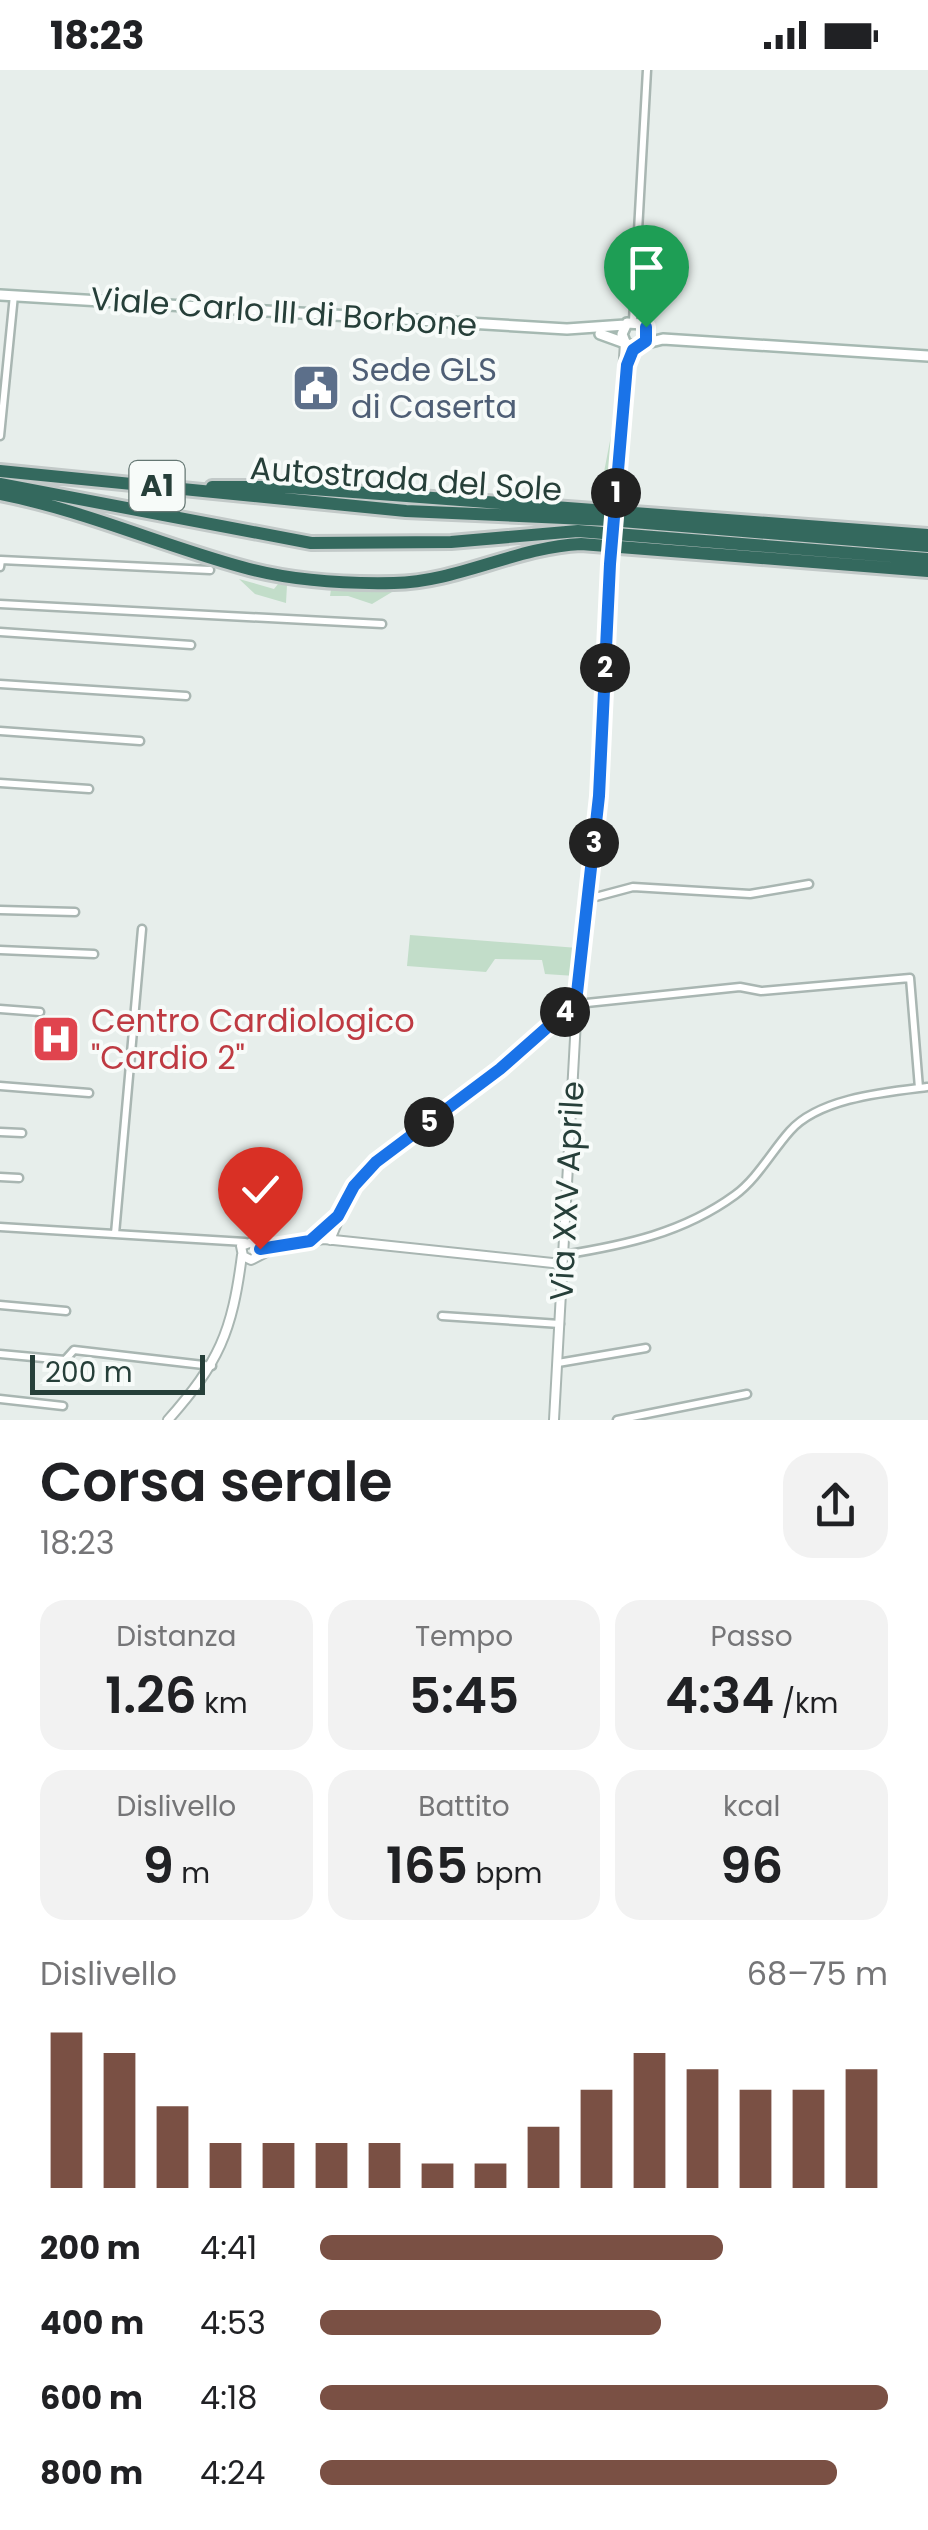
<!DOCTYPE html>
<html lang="it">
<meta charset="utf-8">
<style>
:root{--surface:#fff;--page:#f2f2f2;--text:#202124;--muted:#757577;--accent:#7a5044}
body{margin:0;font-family:Poppins,sans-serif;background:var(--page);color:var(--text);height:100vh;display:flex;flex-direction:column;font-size:38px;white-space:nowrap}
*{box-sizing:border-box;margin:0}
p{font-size:32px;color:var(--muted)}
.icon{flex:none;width:55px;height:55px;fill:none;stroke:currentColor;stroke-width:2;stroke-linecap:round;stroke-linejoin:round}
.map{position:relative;height:1350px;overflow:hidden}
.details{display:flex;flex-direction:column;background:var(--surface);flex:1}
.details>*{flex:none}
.scale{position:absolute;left:30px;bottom:25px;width:175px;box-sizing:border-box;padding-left:10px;border:5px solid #263f39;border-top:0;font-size:28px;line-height:35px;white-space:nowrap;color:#263f39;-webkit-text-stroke:8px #f7fbf9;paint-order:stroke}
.pin{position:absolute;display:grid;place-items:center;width:85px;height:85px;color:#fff;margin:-102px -42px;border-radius:50% 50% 50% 0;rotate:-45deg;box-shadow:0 0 10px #0007}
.pin .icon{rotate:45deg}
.km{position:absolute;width:50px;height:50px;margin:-25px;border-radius:50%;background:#222;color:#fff;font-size:28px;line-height:50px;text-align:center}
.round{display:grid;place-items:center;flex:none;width:105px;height:105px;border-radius:30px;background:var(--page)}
.headline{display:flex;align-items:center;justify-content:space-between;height:170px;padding:0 40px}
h1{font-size:55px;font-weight:600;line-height:75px}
.metrics{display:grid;grid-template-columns:repeat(3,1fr);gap:15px;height:170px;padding:10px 40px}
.metrics div{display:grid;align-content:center;border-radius:25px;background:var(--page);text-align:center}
.metrics b{font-size:50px;font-weight:600}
.metrics small{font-size:28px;font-weight:400}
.metrics p{font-size:28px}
.chart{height:280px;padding:20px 40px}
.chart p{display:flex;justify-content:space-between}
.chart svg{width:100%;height:180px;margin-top:10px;stroke:var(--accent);stroke-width:6}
ul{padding:0 40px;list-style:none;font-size:32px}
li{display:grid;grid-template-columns:160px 120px 1fr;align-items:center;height:75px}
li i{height:25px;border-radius:12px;background:var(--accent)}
.status{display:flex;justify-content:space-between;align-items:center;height:70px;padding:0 50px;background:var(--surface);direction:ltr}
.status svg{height:28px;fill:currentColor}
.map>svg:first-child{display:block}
</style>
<div class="status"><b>18:23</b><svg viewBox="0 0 49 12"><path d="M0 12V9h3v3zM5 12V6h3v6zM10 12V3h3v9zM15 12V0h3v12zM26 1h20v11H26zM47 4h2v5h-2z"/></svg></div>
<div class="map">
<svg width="928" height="1350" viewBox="0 0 928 1350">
<rect width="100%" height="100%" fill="#e7eeeb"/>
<path fill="#c2ddc9" d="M615,345L618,347L610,429L599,428Z
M239,509L274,519L278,514L287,515L286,533L255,524Z
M390,518L392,522L372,534L348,526H330L331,519Z
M410,865L578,878L575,906L545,904L542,890L495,889L486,902L407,896Z"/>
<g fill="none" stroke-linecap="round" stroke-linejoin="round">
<g stroke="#a9b6b2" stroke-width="11">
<path id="minor" d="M633,251L647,0
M0,366L14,225
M0,497L1,490L210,500
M0,534L382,554
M0,562L191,575
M0,614L186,626
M0,661L140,671
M0,713L89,719
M588,829L633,817L750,824L809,814
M0,840L75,842
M0,880L94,884
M577,934L740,917L761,921L910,908L919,1018
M0,939L40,942
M0,1016L89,1023
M0,1062L22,1063
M0,1107L19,1108
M0,1157L245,1172
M115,1164L142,859
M563,1185C625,1175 683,1163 735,1125C757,1109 772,1081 790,1061C819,1028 886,1022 927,1017
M0,1235L66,1241
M442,1246L560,1254
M0,1284L65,1290L74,1280L212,1296
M558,1293L646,1278
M0,1329L63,1336
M617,1350L747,1324"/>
</g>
<g stroke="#a9b6b2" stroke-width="12">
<path id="tertiary" d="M616,419L625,272
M330,1170L347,1129L362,1107L500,999L577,932
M310,1171L337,1147
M260,1182L255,1171L241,1176L243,1186L251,1190L280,1175L324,1169L562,1194
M168,1350C219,1292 232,1263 242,1185
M554,1350L577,932L599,726L610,494"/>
</g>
<g stroke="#a6b9b2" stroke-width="14">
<path id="secondary" d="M0,225L567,259L625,255
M600,264L636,277L647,268L643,254L627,253L622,264L625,272
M643,274L663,269L928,286"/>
</g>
<g stroke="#c2c9c8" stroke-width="18">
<path id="motorway" d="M0,401L406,441L609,450L928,476
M0,414L311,473L451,472L578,461L928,489
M212,417H286L928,465
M0,424C83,440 161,475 242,497C291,511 344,514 394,513C458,512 516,477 581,474L928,501"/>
</g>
<use href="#minor" stroke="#fff" stroke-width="6"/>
<use href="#tertiary" stroke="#fff" stroke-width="8"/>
<use href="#secondary" stroke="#fff" stroke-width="9"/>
<use href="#motorway" stroke="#34695e" stroke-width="12"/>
<g stroke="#a9b6b2" stroke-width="12" stroke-linecap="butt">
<path id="tertiary-bridge" d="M610,494L616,419"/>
</g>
<use href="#tertiary-bridge" stroke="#fff" stroke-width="8"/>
</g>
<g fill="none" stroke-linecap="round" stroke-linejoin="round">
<g stroke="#fff" stroke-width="20">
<path id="route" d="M260,1179L310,1171L338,1146L354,1116L376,1092L500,999L576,932L599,726L610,494L627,295L633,280L646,271V257"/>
</g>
<use href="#route" stroke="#1a73e8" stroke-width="12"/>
</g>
<defs>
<g id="civic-square" transform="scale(2.5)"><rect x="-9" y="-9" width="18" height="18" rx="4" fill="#5c6f8a" stroke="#f7fbf9"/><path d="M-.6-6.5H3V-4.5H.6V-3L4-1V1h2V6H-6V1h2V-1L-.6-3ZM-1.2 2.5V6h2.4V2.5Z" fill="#fff"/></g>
<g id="hospital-square" transform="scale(2.5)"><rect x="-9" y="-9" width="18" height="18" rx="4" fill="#e0444e" stroke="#f7fbf9"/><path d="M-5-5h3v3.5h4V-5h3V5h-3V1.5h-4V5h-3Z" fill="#fff"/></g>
</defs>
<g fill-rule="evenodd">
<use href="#civic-square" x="316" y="318"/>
<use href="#hospital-square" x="56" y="969"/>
</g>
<g text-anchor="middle" stroke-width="8" stroke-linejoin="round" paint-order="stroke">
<rect fill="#f7fbf9" stroke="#657773" stroke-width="2.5" x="129.5" y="391" width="55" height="50" rx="8"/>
<g font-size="30" font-weight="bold" fill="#263f39">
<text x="157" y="426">A1</text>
</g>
<g font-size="32" fill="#263f39" stroke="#f7fbf9">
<text transform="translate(284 242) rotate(4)" y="11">Viale Carlo III di Borbone</text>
<text transform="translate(406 409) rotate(4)" y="11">Autostrada del Sole</text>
<text transform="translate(567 1121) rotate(-87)" y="11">Via XXV Aprile</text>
</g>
<g font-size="32" fill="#4e5e75" stroke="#f7fbf9" text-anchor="start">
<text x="351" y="311">Sede GLS<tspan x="351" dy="37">di Caserta</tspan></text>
</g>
<g font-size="32" fill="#be3a42" stroke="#f7fbf9" text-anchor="start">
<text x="91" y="962">Centro Cardiologico<tspan x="91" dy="37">"Cardio 2"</tspan></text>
</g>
</g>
</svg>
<div class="scale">200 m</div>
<div class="pin" style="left:646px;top:257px;background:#1e9e55"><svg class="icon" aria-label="arrive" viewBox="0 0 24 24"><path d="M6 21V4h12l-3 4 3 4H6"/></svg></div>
<div class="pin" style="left:260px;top:1179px;background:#d93025"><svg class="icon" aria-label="check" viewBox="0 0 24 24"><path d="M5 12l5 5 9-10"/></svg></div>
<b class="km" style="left:616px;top:423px">1</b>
<b class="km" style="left:605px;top:598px">2</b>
<b class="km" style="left:594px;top:773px">3</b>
<b class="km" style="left:565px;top:942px">4</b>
<b class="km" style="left:429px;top:1052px">5</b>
</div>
<section class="details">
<div class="headline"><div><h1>Corsa serale</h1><p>18:23</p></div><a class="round"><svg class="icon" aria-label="share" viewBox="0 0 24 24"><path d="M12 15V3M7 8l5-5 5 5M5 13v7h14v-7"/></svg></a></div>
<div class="metrics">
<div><p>Distanza</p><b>1.26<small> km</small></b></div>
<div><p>Tempo</p><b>5:45</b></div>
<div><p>Passo</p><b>4:34<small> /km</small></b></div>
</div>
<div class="metrics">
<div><p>Dislivello</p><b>9<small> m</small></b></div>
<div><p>Battito</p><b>165<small> bpm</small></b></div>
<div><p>kcal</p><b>96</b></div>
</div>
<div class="chart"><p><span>Dislivello</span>68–75 m</p>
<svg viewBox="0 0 160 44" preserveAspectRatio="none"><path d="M5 44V6M15 44V11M25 44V24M35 44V33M45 44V33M55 44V33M65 44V33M75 44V38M85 44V38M95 44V29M105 44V20M115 44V11M125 44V15M135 44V20M145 44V20M155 44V15"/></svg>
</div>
<ul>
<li><b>200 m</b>4:41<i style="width:71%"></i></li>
<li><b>400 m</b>4:53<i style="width:60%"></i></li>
<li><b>600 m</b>4:18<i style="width:100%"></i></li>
<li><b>800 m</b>4:24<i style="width:91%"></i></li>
</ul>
</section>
